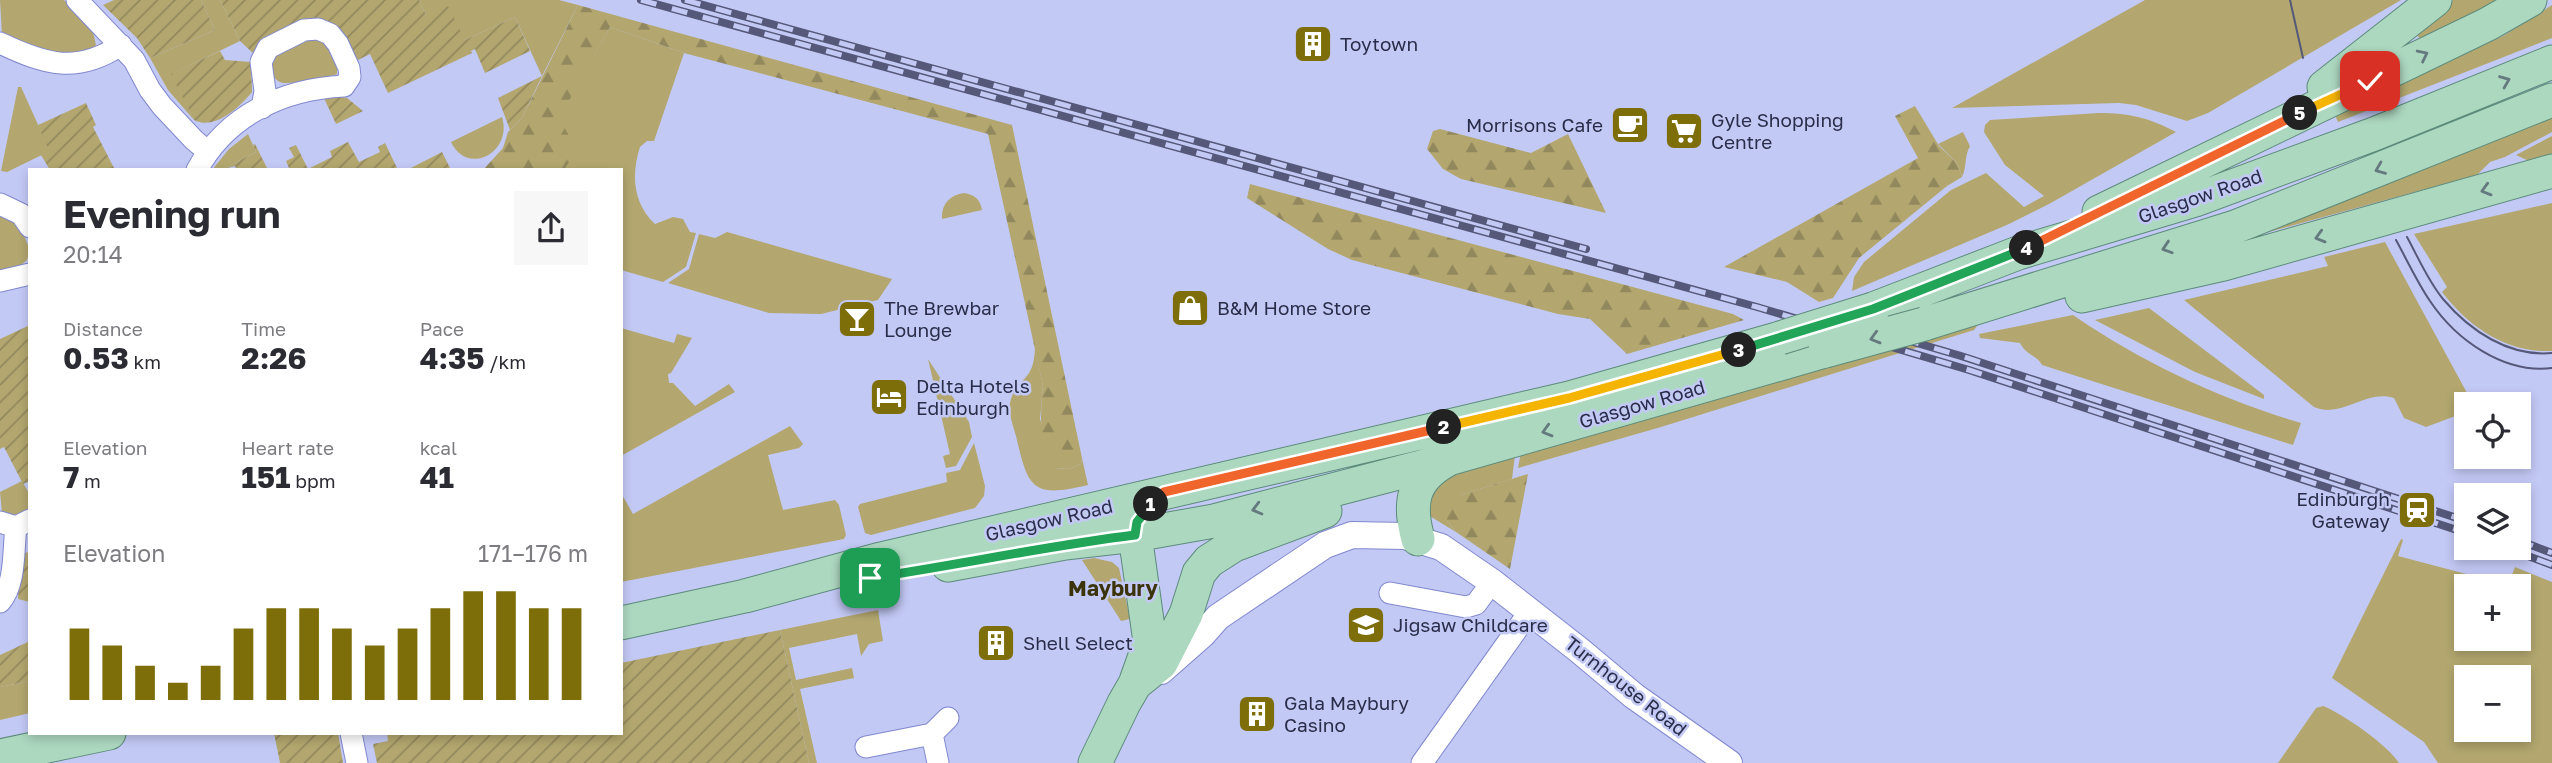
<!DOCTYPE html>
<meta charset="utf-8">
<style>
:root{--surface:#fff;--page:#f7f7f7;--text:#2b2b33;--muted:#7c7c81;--accent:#7e6e0a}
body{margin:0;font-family:"Golos Text",sans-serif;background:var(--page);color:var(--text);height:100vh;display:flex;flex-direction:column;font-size:26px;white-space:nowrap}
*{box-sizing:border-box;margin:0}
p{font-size:23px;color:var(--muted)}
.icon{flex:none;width:38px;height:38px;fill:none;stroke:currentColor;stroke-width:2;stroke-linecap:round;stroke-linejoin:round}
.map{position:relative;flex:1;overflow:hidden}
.details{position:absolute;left:28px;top:168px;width:595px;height:567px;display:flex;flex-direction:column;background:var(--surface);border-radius:0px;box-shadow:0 4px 10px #0003}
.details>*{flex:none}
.buttons{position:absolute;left:2454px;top:392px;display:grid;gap:14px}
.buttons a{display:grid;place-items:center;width:77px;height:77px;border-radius:0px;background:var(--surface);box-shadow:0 4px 10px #0003;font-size:35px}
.pin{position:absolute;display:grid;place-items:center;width:60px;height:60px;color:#fff;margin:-30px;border-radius:14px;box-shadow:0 4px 10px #0006}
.km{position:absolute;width:35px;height:35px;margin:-18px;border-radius:50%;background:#222;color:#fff;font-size:19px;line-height:35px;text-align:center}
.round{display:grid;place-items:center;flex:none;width:74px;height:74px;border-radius:0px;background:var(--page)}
.head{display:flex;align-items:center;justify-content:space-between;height:119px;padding:0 35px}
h1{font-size:38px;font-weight:700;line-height:52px}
.stats{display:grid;grid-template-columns:repeat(3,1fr);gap:10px;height:119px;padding:7px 35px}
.stats div{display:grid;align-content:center}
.stats b{font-size:30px;font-weight:700}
.stats small{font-size:19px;font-weight:400}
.stats p{font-size:19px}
.chart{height:196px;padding:14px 35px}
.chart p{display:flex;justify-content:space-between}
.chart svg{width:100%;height:126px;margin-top:7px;stroke:var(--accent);stroke-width:6}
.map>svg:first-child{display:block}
</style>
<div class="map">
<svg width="2552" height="763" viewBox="0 0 2552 763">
<defs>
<pattern id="forest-firs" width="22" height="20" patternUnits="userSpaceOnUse" patternTransform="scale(1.75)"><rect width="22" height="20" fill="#b3a76f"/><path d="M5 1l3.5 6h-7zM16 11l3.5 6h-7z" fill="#92885d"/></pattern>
<pattern id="garden-furrows" width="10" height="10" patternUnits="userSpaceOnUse" patternTransform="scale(1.75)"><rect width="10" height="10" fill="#b3a76f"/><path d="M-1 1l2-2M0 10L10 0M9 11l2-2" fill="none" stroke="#92885d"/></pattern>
</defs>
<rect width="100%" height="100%" fill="#c3c9f5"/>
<path fill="#b3a76f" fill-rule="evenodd" d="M0,0H64L93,32L96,45L90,53H47L2,35Z
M201,0H220L240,41L172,74L194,120L168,90L150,58L215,30Z
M419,0H559L578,5L542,76L515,17L465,40L426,15Z
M2145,0H2401L2208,113L2187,121L2136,105L2119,103L1952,108Z
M2453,0H2500L2421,41L2416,33L2437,18Z
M2552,5V38L2338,122L2335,115L2503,36Z
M610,27L684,53L654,141H647L640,147C631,175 633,203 655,224L673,217L683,219L690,232L696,233L686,267L663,282L621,270V170H529Z
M307,36L326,42L337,63V74C333,76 290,84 285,83C277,83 272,75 267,69L271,53Z
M18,87H21L50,151L7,172L1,171Z
M2099,113C2129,113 2150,118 2176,132L2049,204L2009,224L1852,291L1854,277L1864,262L1951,190L1986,173L2024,207L2044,196L2005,165L1984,132L1985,125L1990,120Z
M2552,114V132L2505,157L2490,162L2477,175L2232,242Z
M502,117C513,152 468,177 451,142Z
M1963,132L1970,146C1964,157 1967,167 1962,177L1957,163L1938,144Z
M248,134L256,152L221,170H212L229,149Z
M2552,136V156L2531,162L2516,155Z
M964,193C975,195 980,199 982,210L942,219C941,204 950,195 964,193Z
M2552,203V351C2506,353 2469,327 2442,292L2447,287L2414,234Z
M0,213L20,226L30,250L27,260L19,267L0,273Z
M727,232L892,279L878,300L821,314L769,313L668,283L689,269L699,234L715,238Z
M2385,242L2473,404H2466V412L2426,427L2404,418L2394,398C2366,389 2342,419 2314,407L2184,300L2328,266L2324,257Z
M2149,308L2264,395V399L2195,372L2095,320Z
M2073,315C2143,363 2220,399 2301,423L2293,445L2042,365C2037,355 2027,356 2020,343L1980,338L1979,334Z
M1975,324L1977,326L1974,330L1661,427L1518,468L1521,452Z
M621,328L674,343L677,334L692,338L671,373L668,374L669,383H673L695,406L729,384L735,392L621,456Z
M1035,347L1043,386L1040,419L1055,468L1069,469L1081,464L1082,458L1088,485C1031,499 1028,487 1016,436C1013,425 1007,411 1011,399C1019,375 1034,383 1035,347Z
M928,359L969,422L972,437L956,466L946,468L943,456L950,454Z
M790,426L803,444L799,448L768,455L783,510L835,500L839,505L846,535L844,539L621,582V493L633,514Z
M974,443L985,486L984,496L975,508L871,535L865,533L858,507L860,504L947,482L946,473L960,470Z
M1515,455L1512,479L1460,495L1447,521L1456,532L1428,515L1426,493L1456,472Z
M22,481L30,495V510L19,515L2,513L0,492Z
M2401,539L2403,540L2398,556L2508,585L2515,567L2552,582V763H2438L2424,742L2332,678ZM2466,586H2518V639H2466ZM2466,677H2518V730H2466Z
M1094,558L1112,562L1119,568L1130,619L1121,621L1082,560Z
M878,610L883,641L869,644L861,656L857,634L789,648L796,680L852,668L854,678L800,689L817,763H809L780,630Z
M30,681V713L0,720V687Z
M2323,706C2342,713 2389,746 2399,763H2278L2316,708Z"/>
<path fill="url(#forest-firs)" d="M578,5L1012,125L1082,458L1081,464L1069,469L1055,468C1038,436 1040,420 1043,386L988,134L684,53L610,27L565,108L563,125L572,141L571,159L564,170H483L503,148L508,132L522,118Z
M1915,106L1939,146L1957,163L1962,177L1947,186L1859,258L1833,298L1819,302L1787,282L1724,267L1918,158L1895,116Z
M1440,129L1531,153L1568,134L1606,213L1461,179L1443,169L1427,149L1433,131Z
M1250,184L1733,314L1744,320L1627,354L1590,319L1558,314L1352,260L1328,249L1247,198Z
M1528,474L1510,569L1456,532L1447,521V506L1460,495Z"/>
<path fill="url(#garden-furrows)" d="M114,0H201L215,30L150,58L137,38L103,5Z
M220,0H419L426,15L448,6L465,40L515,17L530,51L485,73L475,49L471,51L472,53L388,93L370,54L354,62L328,29L255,55L240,41Z
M220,51L225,60L251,62L252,92C240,107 214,131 194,120L171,74Z
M542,76L522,118L510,130L498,98Z
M334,95L347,98L363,111L336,124L323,96Z
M86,103L96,125L93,127L115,170H50L41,155L49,151L38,125Z
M348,142L359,162L380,152L378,147L385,143L398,170H287L289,168L286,161L294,157L289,148L296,145L308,169L332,157L330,151Z
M255,144L267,168L271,170H237L235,166L221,170L256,152L253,145Z
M442,152L451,170H407Z
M30,325V481L23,484L4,447L0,449V339Z
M30,552V602L18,599L20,554Z
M780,630L809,763H377L373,744L388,741L387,733H621V663Z
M30,641V681L0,687V655Z
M274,733H338L343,763H280Z"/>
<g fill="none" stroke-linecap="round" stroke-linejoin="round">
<g stroke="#8088cd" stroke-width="23">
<path id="minor" d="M77,0L134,60L150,90L162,106L194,140L207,151
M0,43C46,65 77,74 121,45
M197,170C227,115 283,89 344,86L350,77L349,68L338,44L330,34L318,29L304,30L268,48L261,62L265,91L262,108
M0,204L21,214L30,227
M0,281L30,274
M0,522L16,527L30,520
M1390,593L1466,607L1476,604L1492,582
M0,602C16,584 13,550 16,527
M351,733L357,763
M932,734L938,763
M866,747L932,734L948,718
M1422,763L1530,611"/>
</g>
<g stroke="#8088cd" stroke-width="28">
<path id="tertiary" d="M1161,671L1203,634L1218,617L1325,545L1352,535L1405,536L1441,547L1492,582L1579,650L1634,696L1729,763"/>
</g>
<g stroke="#5c8b7b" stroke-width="35">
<path id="primary" d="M2324,87L2435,0
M2099,212L2488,24L2530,0
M2082,296L2224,264L2552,171
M1873,309L2018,253L2195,200L2374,134L2552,62
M1924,324L2235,227L2552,100
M1418,539C1408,503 1412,479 1447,460
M948,565L1065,543L1135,535L1214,521L1417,468L1825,351
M621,623L745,596L881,559L1569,398L1780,338
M1135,684L1161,663L1186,614L1199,573L1209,561L1234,545L1325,511
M0,756L109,733
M1095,763L1124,703L1135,684L1150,642L1135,535L1137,522L1142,514"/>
</g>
<use href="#minor" stroke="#fff" stroke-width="21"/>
<use href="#tertiary" stroke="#fff" stroke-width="26"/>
<use href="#primary" stroke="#add8c0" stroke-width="33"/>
<path stroke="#555879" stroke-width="2" d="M2290,0L2303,58
M2407,237C2418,257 2428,281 2443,299C2470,331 2509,357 2552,353
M2396,240C2407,260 2417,282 2430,301C2456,340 2504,374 2552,368"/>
<g stroke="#555879" stroke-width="8">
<path id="rail" d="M641,0L1757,307L1969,370L2466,533
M685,0L1586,249
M1842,321L1961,356L2466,521
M2518,540L2552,553
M2507,548L2552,565"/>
</g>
<use href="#rail" stroke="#c3c9f5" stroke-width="5" stroke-dasharray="16" stroke-linecap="butt"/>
<g stroke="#5c8b7b" stroke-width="35" stroke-linecap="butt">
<path id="primary-bridge" d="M1780,338L1873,309
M1825,351L1924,324"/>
</g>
<use href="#primary-bridge" stroke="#add8c0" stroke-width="33"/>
</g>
<defs><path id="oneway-chevron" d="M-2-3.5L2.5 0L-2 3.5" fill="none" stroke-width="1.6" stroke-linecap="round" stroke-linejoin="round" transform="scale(1.75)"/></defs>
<g stroke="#657a7f">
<use href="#oneway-chevron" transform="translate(2423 55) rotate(-26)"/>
<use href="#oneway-chevron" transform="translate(2505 81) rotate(-22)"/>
<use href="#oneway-chevron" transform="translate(2380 169) rotate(158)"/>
<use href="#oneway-chevron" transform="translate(2486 190) rotate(164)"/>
<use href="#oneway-chevron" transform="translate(2320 237) rotate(164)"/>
<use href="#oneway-chevron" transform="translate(2167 248) rotate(162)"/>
<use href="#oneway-chevron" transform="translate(1875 338) rotate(164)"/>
<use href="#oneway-chevron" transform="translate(1547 431) rotate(164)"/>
<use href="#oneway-chevron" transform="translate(1257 509) rotate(165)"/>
</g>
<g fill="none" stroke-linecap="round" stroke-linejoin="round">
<g stroke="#fff" stroke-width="14">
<path id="split-1" d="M870,578C958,565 1046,546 1135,535L1137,522L1151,504"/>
</g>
<g stroke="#fff" stroke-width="14">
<path id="split-2" d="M1151,504L1164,492L1444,427"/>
</g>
<g stroke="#fff" stroke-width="14">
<path id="split-3" d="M1444,427L1569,398L1739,350"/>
</g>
<g stroke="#fff" stroke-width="14">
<path id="split-4" d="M1739,350L1873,309L2027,248"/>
</g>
<g stroke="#fff" stroke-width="14">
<path id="split-5" d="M2027,248L2300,113"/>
</g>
<g stroke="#fff" stroke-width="14">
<path id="split-6" d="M2300,113L2370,81"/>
</g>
<use href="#split-1" stroke="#22a559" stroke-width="9"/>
<use href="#split-2" stroke="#f0652b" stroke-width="9"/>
<use href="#split-3" stroke="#f5b400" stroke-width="9"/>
<use href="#split-4" stroke="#22a559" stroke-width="9"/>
<use href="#split-5" stroke="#f0652b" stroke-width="9"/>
<use href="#split-6" stroke="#f5b400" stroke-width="9"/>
</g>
<defs>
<g id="building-square" transform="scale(2.0125)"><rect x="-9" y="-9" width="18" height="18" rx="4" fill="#7e6e0a" stroke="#c3c9f5"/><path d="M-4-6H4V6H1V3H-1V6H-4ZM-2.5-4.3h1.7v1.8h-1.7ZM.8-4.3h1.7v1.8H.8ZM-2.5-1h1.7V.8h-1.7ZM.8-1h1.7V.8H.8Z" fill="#fff"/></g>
<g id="cafe-square" transform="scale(2.0125)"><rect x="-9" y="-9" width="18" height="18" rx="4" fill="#7e6e0a" stroke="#c3c9f5"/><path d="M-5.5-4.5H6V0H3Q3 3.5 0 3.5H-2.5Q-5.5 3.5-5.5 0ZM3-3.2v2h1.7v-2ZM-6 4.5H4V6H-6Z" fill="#fff"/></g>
<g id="supermarket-square" transform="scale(2.0125)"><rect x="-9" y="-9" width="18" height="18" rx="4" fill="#7e6e0a" stroke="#c3c9f5"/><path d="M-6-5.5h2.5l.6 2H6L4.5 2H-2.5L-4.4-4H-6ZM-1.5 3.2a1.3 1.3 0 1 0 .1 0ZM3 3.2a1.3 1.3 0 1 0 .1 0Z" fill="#fff"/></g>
<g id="shop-square" transform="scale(2.0125)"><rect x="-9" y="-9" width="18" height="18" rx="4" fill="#7e6e0a" stroke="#c3c9f5"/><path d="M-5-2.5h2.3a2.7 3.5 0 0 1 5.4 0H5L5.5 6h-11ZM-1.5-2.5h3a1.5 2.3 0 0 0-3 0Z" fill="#fff"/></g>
<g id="bar-square" transform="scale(2.0125)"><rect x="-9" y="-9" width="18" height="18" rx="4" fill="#7e6e0a" stroke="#c3c9f5"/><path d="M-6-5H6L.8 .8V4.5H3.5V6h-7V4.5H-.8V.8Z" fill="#fff"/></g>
<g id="hotel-square" transform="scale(2.0125)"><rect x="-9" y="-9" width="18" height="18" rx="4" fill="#7e6e0a" stroke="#c3c9f5"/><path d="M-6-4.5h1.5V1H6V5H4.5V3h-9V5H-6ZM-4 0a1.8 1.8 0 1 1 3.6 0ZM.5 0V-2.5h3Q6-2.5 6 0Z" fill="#fff"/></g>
<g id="station-square" transform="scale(2.0125)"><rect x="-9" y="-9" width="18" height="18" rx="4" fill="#7e6e0a" stroke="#c3c9f5"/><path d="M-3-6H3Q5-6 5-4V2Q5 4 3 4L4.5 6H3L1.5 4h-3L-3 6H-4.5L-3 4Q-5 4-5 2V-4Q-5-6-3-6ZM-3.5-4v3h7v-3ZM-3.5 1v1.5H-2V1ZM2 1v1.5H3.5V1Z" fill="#fff"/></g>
<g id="school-square" transform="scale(2.0125)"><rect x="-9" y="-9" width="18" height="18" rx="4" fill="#7e6e0a" stroke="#c3c9f5"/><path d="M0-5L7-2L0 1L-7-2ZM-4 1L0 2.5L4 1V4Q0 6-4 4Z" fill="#fff"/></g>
</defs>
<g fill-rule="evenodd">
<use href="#building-square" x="1313" y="44"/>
<use href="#cafe-square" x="1630" y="125"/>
<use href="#supermarket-square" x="1684" y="131"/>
<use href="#shop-square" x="1190" y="308"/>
<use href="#bar-square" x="857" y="319"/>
<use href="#hotel-square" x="889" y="397"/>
<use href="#station-square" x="2417" y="510"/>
<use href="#school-square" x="1366" y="625"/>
<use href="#building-square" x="996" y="643"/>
<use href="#building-square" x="1257" y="714"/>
</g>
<g text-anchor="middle" stroke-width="5" stroke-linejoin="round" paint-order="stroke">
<g font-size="19" fill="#2a2d49" stroke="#c3c9f5" text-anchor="start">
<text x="1340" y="51">Toytown</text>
<text x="1711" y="127">Gyle Shopping<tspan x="1711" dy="22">Centre</tspan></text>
<text x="1603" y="132" text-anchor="end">Morrisons Cafe</text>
<text x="884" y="315">The Brewbar<tspan x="884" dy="22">Lounge</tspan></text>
<text x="1217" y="315">B&amp;M Home Store</text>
<text x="916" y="393">Delta Hotels<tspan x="916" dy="22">Edinburgh</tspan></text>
<text x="2390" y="506" text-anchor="end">Edinburgh<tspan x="2390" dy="22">Gateway</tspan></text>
<text x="1393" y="632">Jigsaw Childcare</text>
<text x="1023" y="650">Shell Select</text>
<text x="1284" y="710">Gala Maybury<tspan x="1284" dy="22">Casino</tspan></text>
</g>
<g font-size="19" fill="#2a2d49" stroke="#c3c9f5">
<text transform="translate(2200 196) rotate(-19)" y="7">Glasgow Road</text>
<text transform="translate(1642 404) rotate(-16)" y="7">Glasgow Road</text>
<text transform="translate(1049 520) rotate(-13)" y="7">Glasgow Road</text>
<text transform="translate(1626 686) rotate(38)" y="7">Turnhouse Road</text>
</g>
<g font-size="21" font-weight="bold" fill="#3c3409" stroke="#c3c9f5">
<text x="1113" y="596">Maybury</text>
</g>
</g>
</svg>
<div class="buttons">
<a><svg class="icon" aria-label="locate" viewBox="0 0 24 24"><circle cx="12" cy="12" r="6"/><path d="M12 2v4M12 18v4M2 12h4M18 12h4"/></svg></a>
<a><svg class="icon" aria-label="layers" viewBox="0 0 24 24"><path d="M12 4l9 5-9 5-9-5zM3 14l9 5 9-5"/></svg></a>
<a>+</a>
<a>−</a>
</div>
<div class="pin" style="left:870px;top:578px;background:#1e9e55"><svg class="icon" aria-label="arrive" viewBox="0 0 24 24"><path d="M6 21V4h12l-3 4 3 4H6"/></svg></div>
<div class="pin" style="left:2370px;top:81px;background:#d93025"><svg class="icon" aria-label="check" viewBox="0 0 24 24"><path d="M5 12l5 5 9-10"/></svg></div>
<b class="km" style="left:1151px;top:504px">1</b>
<b class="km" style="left:1444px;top:427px">2</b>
<b class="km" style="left:1739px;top:350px">3</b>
<b class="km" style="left:2027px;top:248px">4</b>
<b class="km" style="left:2300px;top:113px">5</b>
<section class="details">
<div class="head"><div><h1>Evening run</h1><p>20:14</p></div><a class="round"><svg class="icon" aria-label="share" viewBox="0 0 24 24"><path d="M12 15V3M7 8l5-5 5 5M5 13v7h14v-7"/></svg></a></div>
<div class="stats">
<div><p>Distance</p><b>0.53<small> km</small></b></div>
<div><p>Time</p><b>2:26</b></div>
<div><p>Pace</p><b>4:35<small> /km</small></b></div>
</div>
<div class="stats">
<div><p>Elevation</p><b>7<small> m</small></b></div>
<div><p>Heart rate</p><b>151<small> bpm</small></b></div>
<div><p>kcal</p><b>41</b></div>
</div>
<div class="chart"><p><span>Elevation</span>171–176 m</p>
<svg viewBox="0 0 160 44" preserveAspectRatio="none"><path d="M5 44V19M15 44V25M25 44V32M35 44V38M45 44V32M55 44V19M65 44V12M75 44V12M85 44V19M95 44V25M105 44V19M115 44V12M125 44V6M135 44V6M145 44V12M155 44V12"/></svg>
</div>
</section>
</div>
